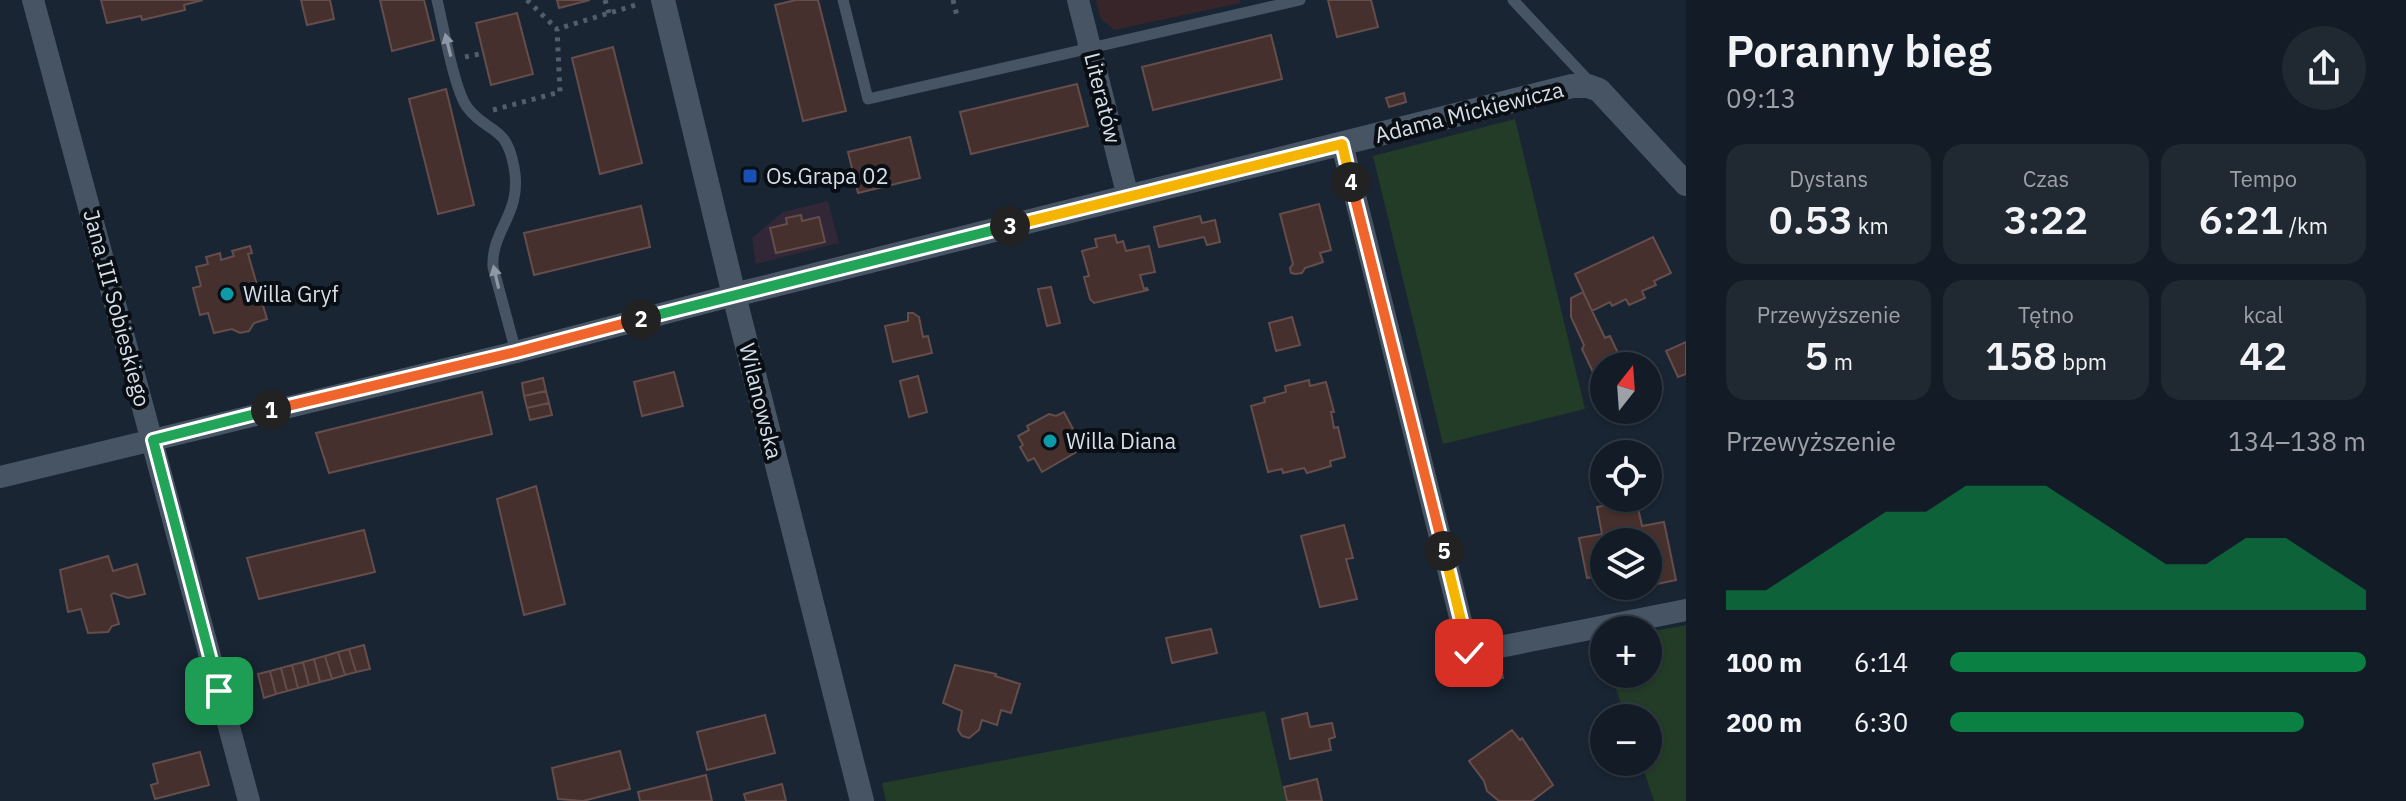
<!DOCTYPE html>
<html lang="pl">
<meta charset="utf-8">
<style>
:root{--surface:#131c26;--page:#202932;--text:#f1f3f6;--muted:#9da1a7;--line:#323a43;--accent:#0b8043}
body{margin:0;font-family:"IBM Plex Sans",sans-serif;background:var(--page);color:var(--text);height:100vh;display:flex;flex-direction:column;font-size:30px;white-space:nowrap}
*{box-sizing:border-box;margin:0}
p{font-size:26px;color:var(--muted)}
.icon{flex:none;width:44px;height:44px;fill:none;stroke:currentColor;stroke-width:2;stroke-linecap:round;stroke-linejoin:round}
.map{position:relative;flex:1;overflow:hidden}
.side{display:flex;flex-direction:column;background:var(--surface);width:720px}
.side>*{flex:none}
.needle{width:52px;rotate:17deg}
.controls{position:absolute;left:1590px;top:352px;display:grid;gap:16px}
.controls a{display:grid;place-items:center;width:72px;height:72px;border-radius:50%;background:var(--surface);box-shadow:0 2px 6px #0004,0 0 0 2px var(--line);font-size:40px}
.pin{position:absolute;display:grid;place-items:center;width:68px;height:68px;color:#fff;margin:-34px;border-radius:16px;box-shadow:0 4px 12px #0006}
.km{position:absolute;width:40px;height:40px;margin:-20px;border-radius:50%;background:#222;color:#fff;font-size:22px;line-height:40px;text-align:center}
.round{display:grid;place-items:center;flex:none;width:84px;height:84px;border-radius:42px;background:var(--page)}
.summary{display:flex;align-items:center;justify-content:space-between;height:136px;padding:0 40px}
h1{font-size:44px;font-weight:600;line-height:60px}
.metrics{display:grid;grid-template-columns:repeat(3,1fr);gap:12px;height:136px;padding:8px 40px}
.metrics div{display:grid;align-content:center;border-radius:20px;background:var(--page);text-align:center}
.metrics b{font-size:40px;font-weight:600}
.metrics small{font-size:22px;font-weight:400}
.metrics p{font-size:22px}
.chart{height:224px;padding:16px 40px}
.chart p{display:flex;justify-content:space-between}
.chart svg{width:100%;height:144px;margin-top:8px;fill:var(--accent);opacity:.7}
ul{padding:0 40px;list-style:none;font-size:26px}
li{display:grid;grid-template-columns:128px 96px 1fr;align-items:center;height:60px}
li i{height:20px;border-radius:10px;background:var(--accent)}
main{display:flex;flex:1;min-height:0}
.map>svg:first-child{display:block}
</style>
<main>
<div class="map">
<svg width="1686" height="801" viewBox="0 0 1686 801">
<rect width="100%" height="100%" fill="#192533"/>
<path fill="#312736" d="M828,201L839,243L756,264L752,238L783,212Z"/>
<path fill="#382529" d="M1096,0H1240V3L1114,30L1101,19Z"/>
<path fill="#223c27" d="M1515,119L1585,409L1443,444L1373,156Z
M1686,625V801H1654L1641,762H1648V718H1626L1611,674H1648V632Z
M1265,711L1286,801H886L882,783Z"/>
<path fill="#45302d" stroke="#654d4b" stroke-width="2" d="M101,0H203L184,5L185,10L142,20L141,16L107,23Z
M301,0H330L334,19L307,25Z
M380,0H424L434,40L392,51Z
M557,0H590L559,8Z
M796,0H818L846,111L803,121L775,5Z
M1328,0H1371L1378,27L1337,37Z
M517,13L533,74L491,85L476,23Z
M1271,35L1282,79L1153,110L1142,67Z
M613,47L642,163L600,174L572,58Z
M1077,84L1088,126L971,154L960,112Z
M446,89L474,205L438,214L409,99Z
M1404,93L1406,102L1389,107L1386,98Z
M910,137L920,178L858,193L848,152Z
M1319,204L1331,250L1320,253L1323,262L1305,268L1302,273L1295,274L1291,273L1290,268L1293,264L1280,214Z
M641,206L650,247L534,275L524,233Z
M801,215L802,221L819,217L825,242L776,253L770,228L787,224L786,218Z
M1200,216L1202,223L1215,220L1220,242L1207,245L1204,237L1159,247L1154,227Z
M1115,235L1117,243L1123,241L1126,251L1149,246L1155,272L1140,275L1144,289L1147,288L1148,290L1094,303L1090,299L1084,277L1089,276L1082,251L1097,247L1095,239Z
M1653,237L1671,273L1654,281L1656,285L1642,291L1645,298L1629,305L1626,299L1612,306L1610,302L1592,311L1575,274Z
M250,246L252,253L248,254L267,319L254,323L249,331L240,333L232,329L214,333L208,313L200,315L193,288L201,286L196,267L208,264L206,257L220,253L221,260L234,256L232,251Z
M1051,287L1060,323L1047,326L1038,289Z
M1583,292L1605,338L1610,336L1624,366H1604V388L1601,389L1582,349L1584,345L1571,317V298Z
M908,313H913L919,317L923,337L928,336L932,353L893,362L885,326L908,321Z
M1292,317L1300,345L1276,351L1269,323Z
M1686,342V374L1678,377L1666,351Z
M674,372L683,406L642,416L634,382Z
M918,376L927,412L909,417L900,381Z
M543,378L546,391L524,396L522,383Z
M1309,380L1310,386L1326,382L1334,412H1331L1334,428L1338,427L1345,457L1330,461L1331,466L1307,473L1304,468L1283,473L1282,469L1268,472L1251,406L1265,402L1264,398L1286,392L1285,386Z
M546,391L549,403L527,408L524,396Z
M482,392L492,434L329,473L316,433Z
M549,403L552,415L530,420L527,408Z
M1064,412L1083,448L1042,472L1034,458L1028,461L1020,447L1023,445L1018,436L1029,430L1027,426L1049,414L1056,416Z
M536,486L565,604L524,615L497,499Z
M1636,499L1642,526L1664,522L1676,580L1648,586V542H1604V575L1587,578L1579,538L1602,534L1597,507Z
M1344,525L1353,558L1346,559L1357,599L1320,607L1301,536Z
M364,530L375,572L259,599L247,558Z
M108,556L113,571L137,564L145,594L128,598L114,593L111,595L119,624L112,626L108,632L88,633L81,609L68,612L60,570Z
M1211,629L1217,653L1172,663L1166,638Z
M364,645L370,669L356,672L349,649Z
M349,649L356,672L345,675L338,652Z
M338,652L345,675L332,679L325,656Z
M325,656L332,679L320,682L314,659Z
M314,659L320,682L309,685L303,662Z
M303,662L309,685L298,688L292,665Z
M1500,662L1503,678L1490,680L1487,664Z
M292,665L298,688L287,691L281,668Z
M955,665L996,674L995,676L1020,684L1011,713L1001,710L997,725L982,720L979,730L969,738L962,736L958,730L962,711L943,703Z
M281,668L287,691L276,694L270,671Z
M270,671L276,694L264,698L258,674Z
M1307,713L1310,727L1332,723L1335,737L1329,739L1331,750L1290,759L1282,719Z
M765,715L775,753L707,770L697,732Z
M1512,730L1520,740L1522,738L1553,785L1532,801H1499L1487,791L1484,781L1469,761Z
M620,751L630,789L583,801L558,799L552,768Z
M200,752L209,785L155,799L151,785L158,783L153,764Z
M706,775L712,801H640L638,792Z
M1317,779L1322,801H1287L1284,787Z
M782,784L786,801H746L744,794Z"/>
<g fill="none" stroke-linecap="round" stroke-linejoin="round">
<path stroke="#545e6b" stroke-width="5" stroke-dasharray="4 6" stroke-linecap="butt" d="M527,0L557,29
M605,0L609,13
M953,0L957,16
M465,57L484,53
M493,110L560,92L557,29L639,4"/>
<path stroke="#465464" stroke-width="11" d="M437,0C443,24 454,89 467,107C487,134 506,123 514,167C523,214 491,229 493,267L516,352
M843,0L868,99L1300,0
M1513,0L1585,77L1588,86"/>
<path stroke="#465464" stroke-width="22" d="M33,0L249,801
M1078,0L1128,197
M1342,144L1469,653L1686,610
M0,477L516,352L734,295"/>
<path stroke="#465464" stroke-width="24" d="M663,0L734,295L862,801
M734,295L1572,86H1588L1599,90L1686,184"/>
</g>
<defs><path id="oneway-solid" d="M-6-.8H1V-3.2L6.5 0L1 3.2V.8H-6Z" transform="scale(2)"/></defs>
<g fill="#8e99a6">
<use href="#oneway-solid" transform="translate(448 45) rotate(-104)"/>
<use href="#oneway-solid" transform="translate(496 277) rotate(-103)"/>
</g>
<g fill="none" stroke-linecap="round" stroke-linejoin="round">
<g stroke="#fff" stroke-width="16">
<path id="split-1" d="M219,691L153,440L271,410"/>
</g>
<g stroke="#fff" stroke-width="16">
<path id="split-2" d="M271,410L516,352L641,319"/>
</g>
<g stroke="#fff" stroke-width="16">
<path id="split-3" d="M641,319L1010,226"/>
</g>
<g stroke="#fff" stroke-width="16">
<path id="split-4" d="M1010,226L1342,144L1351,182"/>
</g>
<g stroke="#fff" stroke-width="16">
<path id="split-5" d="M1351,182L1444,551"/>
</g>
<g stroke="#fff" stroke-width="16">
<path id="split-6" d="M1444,551L1469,653"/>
</g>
<use href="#split-1" stroke="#22a559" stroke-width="10"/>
<use href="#split-2" stroke="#f0652b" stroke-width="10"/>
<use href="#split-3" stroke="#22a559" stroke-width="10"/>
<use href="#split-4" stroke="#f5b400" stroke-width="10"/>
<use href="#split-5" stroke="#f0652b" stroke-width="10"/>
<use href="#split-6" stroke="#f5b400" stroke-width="10"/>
</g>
<rect fill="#1a4fb4" stroke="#080e14" stroke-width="3" x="742" y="168" width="16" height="16" rx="4"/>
<g fill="#0f9aa8" stroke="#080e14" stroke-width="3">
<circle cx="227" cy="294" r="8"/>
<circle cx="1050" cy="441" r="8"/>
</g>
<g text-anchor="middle" stroke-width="8" stroke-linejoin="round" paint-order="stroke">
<g font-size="22" fill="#d6dee8" stroke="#080e14">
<text transform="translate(1103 98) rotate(76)" y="8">Literatów</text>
<text transform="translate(1469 112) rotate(-14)" y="8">Adama Mickiewicza</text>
<text transform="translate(117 308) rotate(75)" y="8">Jana III Sobieskiego</text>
<text transform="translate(761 401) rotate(76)" y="8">Wilanowska</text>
</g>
<g font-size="22" fill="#d6dee8" stroke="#080e14" text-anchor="start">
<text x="766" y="184">Os.Grapa 02</text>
<text x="243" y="302">Willa Gryf</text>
<text x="1066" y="449">Willa Diana</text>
</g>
</g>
</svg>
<div class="controls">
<a><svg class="needle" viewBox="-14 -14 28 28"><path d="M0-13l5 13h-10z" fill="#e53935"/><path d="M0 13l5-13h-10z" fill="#9da1a7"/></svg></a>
<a><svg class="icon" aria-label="locate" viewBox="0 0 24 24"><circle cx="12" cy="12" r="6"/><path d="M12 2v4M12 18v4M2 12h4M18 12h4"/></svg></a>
<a><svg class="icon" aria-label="layers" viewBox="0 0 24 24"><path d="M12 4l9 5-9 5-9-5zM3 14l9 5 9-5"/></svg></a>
<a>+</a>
<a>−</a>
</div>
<div class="pin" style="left:219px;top:691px;background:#1e9e55"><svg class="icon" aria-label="arrive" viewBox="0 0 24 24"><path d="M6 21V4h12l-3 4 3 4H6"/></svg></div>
<div class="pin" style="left:1469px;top:653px;background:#d93025"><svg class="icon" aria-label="check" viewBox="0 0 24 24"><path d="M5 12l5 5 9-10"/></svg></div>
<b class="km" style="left:271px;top:410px">1</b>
<b class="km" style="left:641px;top:319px">2</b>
<b class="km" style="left:1010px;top:226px">3</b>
<b class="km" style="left:1351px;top:182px">4</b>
<b class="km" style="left:1444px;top:551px">5</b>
</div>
<section class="side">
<div class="summary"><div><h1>Poranny bieg</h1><p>09:13</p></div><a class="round"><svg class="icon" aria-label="share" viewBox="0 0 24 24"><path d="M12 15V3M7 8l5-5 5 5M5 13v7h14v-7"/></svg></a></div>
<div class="metrics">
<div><p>Dystans</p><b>0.53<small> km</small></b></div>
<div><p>Czas</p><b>3:22</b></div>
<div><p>Tempo</p><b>6:21<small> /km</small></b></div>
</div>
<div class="metrics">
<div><p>Przewyższenie</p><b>5<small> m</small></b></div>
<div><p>Tętno</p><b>158<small> bpm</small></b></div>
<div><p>kcal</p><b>42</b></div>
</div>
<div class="chart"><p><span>Przewyższenie</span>134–138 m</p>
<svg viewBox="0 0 160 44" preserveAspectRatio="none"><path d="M0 44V38L10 38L20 30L30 22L40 14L50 14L60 6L70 6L80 6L90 14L100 22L110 30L120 30L130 22L140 22L150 30L160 38V44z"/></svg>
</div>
<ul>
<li><b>100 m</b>6:14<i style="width:100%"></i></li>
<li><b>200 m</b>6:30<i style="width:85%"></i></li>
</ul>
</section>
</main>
